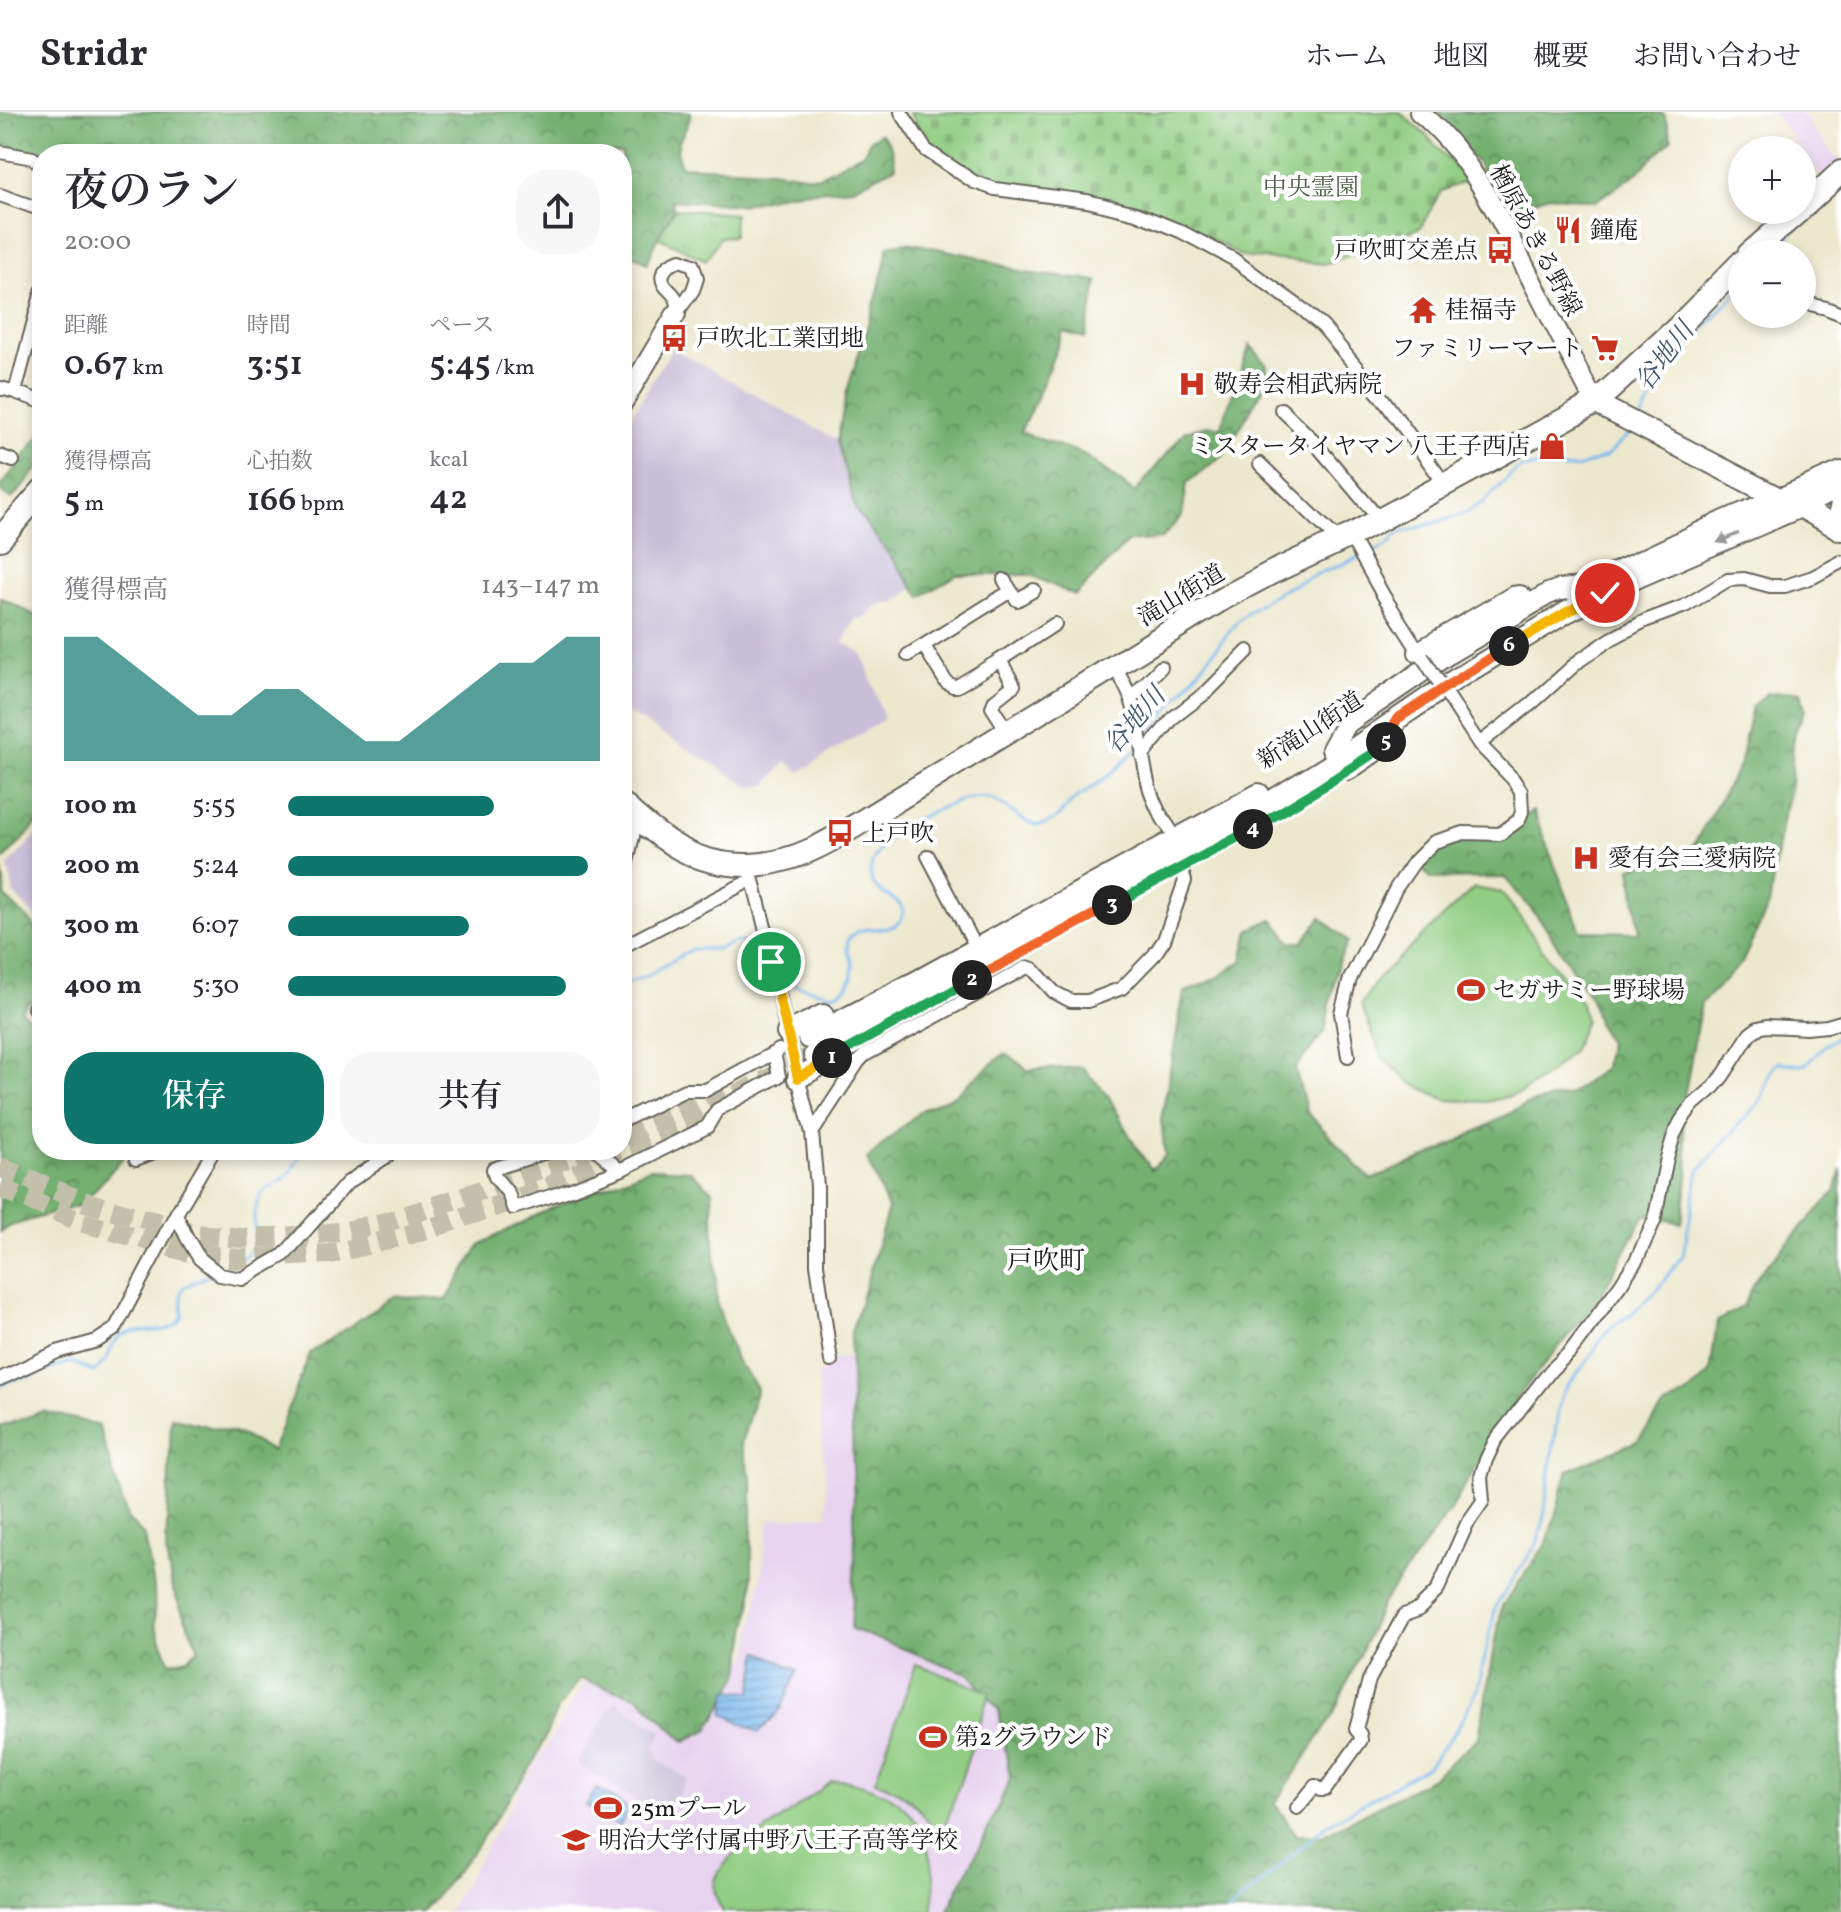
<!DOCTYPE html>
<html lang="ja">
<meta charset="utf-8">
<style>
:root{--surface:#fff;--page:#f7f7f7;--text:#2b2b33;--muted:#7c7c81;--line:#e1e1e2;--accent:#0f766e}
body{margin:0;font-family:Vollkorn,"Noto Serif JP",serif;background:var(--page);color:var(--text);height:100vh;display:flex;flex-direction:column;font-size:30px;white-space:nowrap}
*{box-sizing:border-box;margin:0}
p{font-size:26px;color:var(--muted)}
.icon{flex:none;width:44px;height:44px;fill:none;stroke:currentColor;stroke-width:2;stroke-linecap:round;stroke-linejoin:round}
.map{position:relative;flex:1;overflow:hidden}
.sheet{position:absolute;left:32px;top:32px;width:600px;height:1016px;display:flex;flex-direction:column;background:var(--surface);border-radius:32px;box-shadow:0 4px 12px #0003}
.sheet>*{flex:none}
.tools{position:absolute;left:1728px;top:24px;display:grid;gap:16px}
.tools a{display:grid;place-items:center;width:88px;height:88px;border-radius:50%;background:var(--surface);box-shadow:0 4px 12px #0003;font-size:40px}
.pin{position:absolute;display:grid;place-items:center;width:68px;height:68px;color:#fff;margin:-34px;border:4px solid #fff;border-radius:50%;box-shadow:0 2px 8px #0007}
.km{position:absolute;width:40px;height:40px;margin:-20px;border-radius:50%;background:#222;color:#fff;font-size:22px;line-height:40px;text-align:center}
.round{display:grid;place-items:center;flex:none;width:84px;height:84px;border-radius:32px;background:var(--page)}
.overview{display:flex;align-items:center;justify-content:space-between;height:136px;padding:0 32px}
h1{font-size:44px;font-weight:600;line-height:60px}
.figures{display:grid;grid-template-columns:repeat(3,1fr);gap:12px;height:136px;padding:8px 32px}
.figures div{display:grid;align-content:center}
.figures b{font-size:34px;font-weight:600}
.figures small{font-size:22px;font-weight:400}
.figures p{font-size:22px}
.chart{height:224px;padding:16px 32px}
.chart p{display:flex;justify-content:space-between}
.chart svg{width:100%;height:144px;margin-top:8px;fill:var(--accent);opacity:.7}
.button{display:flex;gap:16px;margin-top:auto;padding:16px 32px}
.button a{flex:1;height:92px;border-radius:32px;background:var(--accent);color:#fff;font-size:32px;font-weight:600;line-height:92px;text-align:center}
.button a+a{background:var(--page);color:var(--text)}
ul{padding:0 32px;list-style:none;font-size:26px}
li{display:grid;grid-template-columns:128px 96px 1fr;align-items:center;height:60px}
li i{height:20px;border-radius:10px;background:var(--accent)}
header{display:flex;align-items:center;gap:48px;box-sizing:border-box;height:112px;padding:0 40px;background:var(--surface);border-bottom:2px solid var(--line)}
header strong{font-size:38px}
nav{display:flex;gap:44px;margin-inline-start:auto;font-size:28px}
.map>svg:first-child{display:block}
</style>
<header>
<strong>Stridr</strong>
<nav><a>ホーム</a><a>地図</a><a>概要</a><a>お問い合わせ</a></nav>
</header>
<div class="map">
<svg width="1841" height="1800" viewBox="0 0 1841 1800">
<defs>
<pattern id="forest-crowns" width="20" height="18" patternUnits="userSpaceOnUse" patternTransform="scale(2)"><rect width="20" height="18" fill="#74b071"/><path d="M2 6a3 3 0 1 1 6 0M12 15a3 3 0 1 1 6 0" fill="none" stroke="#5e8e5c"/></pattern>
<pattern id="cemetery-stones" width="16" height="16" patternUnits="userSpaceOnUse" patternTransform="scale(2)"><rect width="16" height="16" fill="#91cd83"/><path d="M2 7V4a2 2 0 0 1 4 0v3zM10 15v-3a2 2 0 0 1 4 0v3z" fill="#7caf71"/></pattern>
<pattern id="park-tufts" width="24" height="20" patternUnits="userSpaceOnUse" patternTransform="scale(2)"><rect width="24" height="20" fill="#91cd83"/><path d="M3 7l-1-3M5 7V3M7 7l1-3M15 17l-1-3M17 17v-4M19 17l1-3" fill="none" stroke="#7caf71"/></pattern>
<pattern id="water-rules" width="6" height="5" patternUnits="userSpaceOnUse" patternTransform="scale(2)"><rect width="6" height="5" fill="#7ab7ed"/><path d="M0 2.5h6" fill="none" stroke="#6394bf"/></pattern>
</defs>
<rect width="100%" height="100%" fill="#fff"/>
<filter id="ink" filterUnits="userSpaceOnUse"><feTurbulence type="fractalNoise" baseFrequency=".0125" numOctaves="2"/><feDisplacementMap in="SourceGraphic" scale="16" xChannelSelector="R" yChannelSelector="G"/><feConvolveMatrix kernelMatrix="1 2 1 2 8 2 1 2 1" color-interpolation-filters="sRGB"/></filter>
<filter id="wash" filterUnits="userSpaceOnUse"><feTurbulence type="fractalNoise" baseFrequency=".006" numOctaves="4" result="noise"/><feDisplacementMap in="SourceGraphic" scale="32" xChannelSelector="R" yChannelSelector="G"/><feGaussianBlur stdDeviation="1.8" result="paint"/><feColorMatrix in="noise" values="0 0 0 0 0 0 0 0 0 0 0 0 0 0 0 0 0 1.4 0 .05"/><feComposite in="paint" operator="in"/></filter>
<g filter="url(#wash)">
<rect width="100%" height="100%" fill="#ece8cd"/>
<path fill="#e7d2ef" d="M1772,0H1799L1840,51L1822,64Z
M849,1244L864,1434L1019,1578L1054,1665L974,1800H447L592,1558L748,1548L770,1407L828,1403L818,1265L831,1249Z"/>
<path fill="#c8bfd8" d="M672,236L837,328L856,399L919,472L896,490L876,494L867,505L856,507L843,530L863,542L884,607L800,660L786,649L767,673L751,675L622,598V319Z
M42,717V812L14,782L8,754Z
M615,1589L663,1619L655,1634L660,1649L688,1667L663,1707L576,1651Z"/>
<path fill="url(#forest-crowns)" stroke="#486646" stroke-width="2" d="M0,0H691C689,22 669,29 681,54L772,58L817,65L864,40L871,27L880,21C892,31 894,40 895,55L853,76L787,81L740,93L671,88L674,97L658,125L647,151L622,135V42H42V47L38,43L0,31Z
M1431,0H1651L1664,2L1672,27L1637,61L1595,89L1549,83L1503,99L1477,51Z
M907,130L976,144L1023,161L1098,169L1085,226L1063,220L1037,285L1020,320L1083,342L1135,381L1185,319L1208,313L1221,315L1250,233L1266,251L1269,267L1225,341L1187,371L1182,404L1161,427L1128,430L1075,484L1031,463H957L921,485L856,399L837,329L847,279L877,184L889,133Z
M42,321V352L12,387L0,379V376Z
M0,485L42,507V707L1,751L6,786L42,821V897L30,890L21,898L42,919V1038H129L82,1093L11,1114L0,1120Z
M1801,579L1805,598L1793,624L1791,672L1781,714L1769,794L1742,851L1701,891L1681,1002L1689,1058L1682,1111L1645,1103L1599,1187L1519,1283L1451,1397L1381,1493L1332,1605L1275,1692L1297,1723L1322,1724L1432,1666L1479,1625L1502,1494L1547,1431L1568,1358L1637,1329L1664,1295L1688,1281L1710,1261L1717,1209L1743,1194L1759,1161L1835,1080L1841,1057V1800H947L986,1722L1010,1667L999,1598L970,1562L851,1517L855,1445L850,1224L888,1097L867,1047L922,997L953,984L1005,941L1028,958L1082,955L1108,983L1133,1030L1151,1057L1165,1044L1161,1008L1184,881L1219,865L1242,849L1249,818L1273,807L1291,830H1303L1321,805L1348,830L1338,850L1325,920L1295,956L1307,1000L1371,1068L1443,1038L1525,993L1569,983L1604,956L1608,931L1597,911L1591,887L1545,814L1505,766L1432,767L1417,753L1441,733L1487,723L1533,699L1581,819L1640,820L1631,756L1693,733L1739,654L1752,594L1767,581Z
M650,1056L689,1058L712,1078L717,1192L734,1245L757,1276L741,1333L752,1368V1487L741,1559L709,1617L685,1629L639,1585L580,1567L557,1599L533,1652L470,1743L422,1800H0V1315L43,1299L98,1313L128,1408L145,1425L154,1476L155,1513L170,1550L188,1546L199,1536L172,1477L166,1441L171,1305L241,1323L272,1339L310,1241L394,1184L447,1188L481,1132L547,1098Z"/>
<path fill="url(#cemetery-stones)" stroke="#567450" stroke-width="2" d="M909,0H1399L1426,23L1467,68L1441,79L1421,115L1325,152L1242,145L1209,126L1128,92L1040,77L997,73L975,64L933,36L924,25Z"/>
<path fill="url(#park-tufts)" stroke="#567450" stroke-width="2" d="M674,97L734,102L733,124L720,125L706,148L658,125Z"/>
<path fill="#91cd83" stroke="#567450" stroke-width="2" d="M1474,776L1502,781L1581,891L1585,909L1572,939L1550,961L1521,981L1487,990L1447,988L1411,971L1382,945L1361,893L1378,866Z
M916,1552L990,1580L939,1733C927,1700 908,1681 875,1669Z
M843,1668C862,1672 881,1678 897,1689C928,1714 940,1763 932,1800H723C707,1775 714,1760 735,1742L832,1669Z"/>
<path fill="url(#water-rules)" stroke="#4b6a84" stroke-width="2" d="M759,1539L798,1558L781,1597L759,1621L724,1601L728,1578L752,1580Z
M597,1676L630,1698L619,1715L586,1694Z"/>
<g fill="none" stroke-linecap="round" stroke-linejoin="round">
<path stroke="#7ab7ed" stroke-width="3" d="M1826,89L1841,77
M1772,142L1803,110
M1641,307C1665,257 1705,216 1742,175
M1367,443L1388,433L1398,422L1464,402L1484,390L1513,361L1521,356L1533,355L1563,357L1577,356L1593,350L1607,344L1632,319
M1145,627L1238,508C1271,477 1318,463 1360,445
M780,857L788,868L796,873L831,882L839,880L847,875L852,865L853,852L847,838L848,827C850,826 856,820 858,819C870,814 896,822 902,805C908,789 883,784 876,776C857,756 890,722 907,712C924,703 967,681 986,686C994,687 1001,693 1008,697C1017,703 1029,714 1039,713C1057,713 1065,694 1078,685C1102,670 1119,657 1138,635
M622,872H627L649,863L692,837H717L735,830H747L765,840
M219,1159C281,1129 239,1122 261,1083C264,1077 270,1075 276,1072C290,1063 297,1054 302,1038
M0,1274L14,1267L34,1263L71,1250L94,1260C98,1255 104,1252 107,1246C112,1236 113,1227 126,1222C146,1215 171,1227 183,1204L181,1181L184,1175L212,1162
M1228,1800L1328,1712L1428,1654L1457,1617L1478,1577L1496,1493L1537,1432L1543,1412L1559,1292L1563,1280L1589,1247L1605,1222L1613,1214L1630,1203L1653,1183L1683,1143L1699,1059L1761,988L1770,959L1778,950L1801,953L1806,952L1825,933L1841,923"/>
</g>
</g>
<g filter="url(#ink)">
<g fill="none" stroke-linecap="round" stroke-linejoin="round">
<path stroke="#c2bfaa" stroke-width="20" stroke-dasharray="20 10" stroke-linecap="butt" d="M622,1023L722,973
M0,1055L82,1089L197,1122L242,1126L299,1124L346,1119L390,1109L509,1069L588,1038
M0,1076L81,1110L192,1141L238,1147L330,1142L423,1119L511,1089L554,1072L664,1021L814,943"/>
<g stroke="#65635a" stroke-width="16">
<path id="street" d="M901,0L926,38L974,70L995,77L1087,89L1136,101L1180,119L1233,147L1301,196L1323,215L1383,287L1445,372
M0,40L33,46L42,54
M0,83L42,98
M681,148L693,153L697,166L693,178L676,202C677,197 679,194 677,189C675,181 668,179 664,172C658,159 670,151 681,148Z
M1802,190L1826,196L1841,202
M0,277L1,276L15,280L42,179
M15,280L42,290
M1281,297L1310,325L1379,407
M0,344L13,349
M1260,352L1339,429
M1350,424L1383,483L1422,544
M1004,468L1017,488L1034,478
M924,534L946,570L953,574H957L1000,548L1055,512
M908,543L1011,479
M1000,548L1014,573L995,588L992,595L1008,620
M1115,553C1120,564 1127,576 1131,587C1147,633 1138,675 1170,717
M1131,586L1161,555
M1479,632L1532,591L1580,548L1611,527L1645,509L1685,494L1728,468L1744,467L1770,474H1785L1813,465L1841,450
M1142,644L1174,605L1208,579L1248,539
M928,744L971,826
M749,753L765,815L787,921L812,1021L817,1075V1152L831,1249
M622,772L637,706
M622,835L751,768
M34,896L42,902
M1348,944L1341,901L1350,867L1396,776L1414,750L1434,730L1464,721L1500,722L1519,708L1522,700L1521,679L1513,667L1479,632L1464,609
M622,1009L685,978H706L779,938
M812,1021L859,949L865,943L1027,855L1033,857L1054,880L1071,889H1088L1122,876L1154,843L1164,828L1185,769L1181,756
M553,1038L493,1057L495,1065L508,1081L513,1096L566,1079L620,1058
M597,1038L620,1058L707,1015L717,998L779,964L774,941
M136,1047L159,1038
M176,1102L187,1126L199,1146L220,1163L242,1167L284,1143L347,1071L396,1038
M0,1267L57,1240L97,1229L115,1217L176,1102L214,1038
M1297,1696L1315,1674L1321,1678H1325L1361,1628L1360,1622L1356,1617L1369,1568L1404,1503L1418,1498L1437,1479L1467,1412L1483,1389L1481,1365L1486,1348L1495,1329L1551,1258L1570,1240L1621,1172L1637,1147L1654,1109L1667,1046L1674,1023L1681,1009L1693,993L1714,975L1723,964L1750,922L1758,916L1767,914L1806,916L1827,914L1841,910"/>
</g>
<g stroke="#65635a" stroke-width="22">
<path id="secondary" d="M1419,0C1468,40 1495,98 1524,153C1547,199 1571,245 1595,291
M622,292L676,202
M1779,386L1841,359
M1841,387L1838,401L1841,412
M1800,395L1841,377"/>
</g>
<g stroke="#65635a" stroke-width="24">
<path id="primary" d="M1595,291L1779,386L1800,395L1841,418
M1590,473L1725,409L1779,386
M1419,540L1513,485L1520,484L1529,492
M1332,637L1346,612L1351,608L1449,541L1548,482L1559,478L1583,476
M1349,657L1384,633L1394,614
M787,921L823,903
M808,926L921,867L1259,682
M814,943L1231,714L1330,653L1453,569L1567,500L1638,465L1800,395
M798,966L836,944"/>
</g>
<g stroke="#65635a" stroke-width="26">
<path id="highway" d="M1802,96L1841,60
M1749,142L1800,98
M0,427L42,379
M622,692C661,728 693,754 750,753C799,752 842,722 882,697C912,679 941,661 970,643C1055,591 1139,539 1224,486L1271,461L1350,424L1595,291L1677,216L1742,150"/>
</g>
<use href="#street" stroke="#fff" stroke-width="12"/>
<use href="#secondary" stroke="#fff" stroke-width="18"/>
<use href="#primary" stroke="#fff" stroke-width="20"/>
<use href="#highway" stroke="#fff" stroke-width="22"/>
<g stroke="#65635a" stroke-width="16" stroke-linecap="butt">
<path id="street-bridge" d="M1422,544L1464,609"/>
</g>
<use href="#street-bridge" stroke="#fff" stroke-width="12"/>
</g>
<defs><path id="oneway-solid" d="M-6-.8H1V-3.2L6.5 0L1 3.2V.8H-6Z" transform="scale(2)"/></defs>
<use fill="#999" href="#oneway-solid" transform="translate(1728 426) rotate(156)"/>
</g>
<g fill="none" stroke-linecap="round" stroke-linejoin="round" filter="url(#ink)">
<g stroke="#fff" stroke-width="16">
<path id="split-1" d="M771,850L798,966L832,946"/>
</g>
<g stroke="#fff" stroke-width="16">
<path id="split-2" d="M832,946L972,868"/>
</g>
<g stroke="#fff" stroke-width="16">
<path id="split-3" d="M972,868L1112,793"/>
</g>
<g stroke="#fff" stroke-width="16">
<path id="split-4" d="M1112,793L1253,717"/>
</g>
<g stroke="#fff" stroke-width="16">
<path id="split-5" d="M1253,717L1322,675L1377,639L1386,630"/>
</g>
<g stroke="#fff" stroke-width="16">
<path id="split-6" d="M1386,630L1397,607L1509,534"/>
</g>
<g stroke="#fff" stroke-width="16">
<path id="split-7" d="M1509,534L1567,500L1605,481"/>
</g>
<use href="#split-1" stroke="#f5b400" stroke-width="10"/>
<use href="#split-2" stroke="#22a559" stroke-width="10"/>
<use href="#split-3" stroke="#f0652b" stroke-width="10"/>
<use href="#split-4" stroke="#22a559" stroke-width="10"/>
<use href="#split-5" stroke="#22a559" stroke-width="10"/>
<use href="#split-6" stroke="#f0652b" stroke-width="10"/>
<use href="#split-7" stroke="#f5b400" stroke-width="10"/>
</g>
<defs>
<g id="restaurant-bare" transform="scale(2.16)"><path d="M-5-6h1v4h1v-4h1v4h1v-4h1v5L-1.5 .5V6h-2V.5L-5-1ZM5-6V6H3V1.5H1.5Q1.5-4 5-6Z" fill="#c8321e" stroke="#fff" stroke-width="2.5" paint-order="stroke"/></g>
<g id="bus-bare" transform="scale(2.16)"><path d="M-5-6H5V4H4V6H2V4H-2V6H-4V4H-5ZM-3.5-4V0h7V-4ZM-3.5 1.2v1.5H-2V1.2ZM2 1.2v1.5H3.5V1.2Z" fill="#c8321e" stroke="#fff" stroke-width="2.5" paint-order="stroke"/></g>
<g id="temple-bare" transform="scale(2.16)"><path d="M0-6L5-2H3V0L6.5 2.5H4V6H1.5V3h-3V6H-4V2.5H-6.5L-3 0V-2H-5Z" fill="#c8321e" stroke="#fff" stroke-width="2.5" paint-order="stroke"/></g>
<g id="supermarket-bare" transform="scale(2.16)"><path d="M-6-5.5h2.5l.6 2H6L4.5 2H-2.5L-4.4-4H-6ZM-1.5 3.2a1.3 1.3 0 1 0 .1 0ZM3 3.2a1.3 1.3 0 1 0 .1 0Z" fill="#c8321e" stroke="#fff" stroke-width="2.5" paint-order="stroke"/></g>
<g id="hospital-bare" transform="scale(2.16)"><path d="M-5-5h3v3.5h4V-5h3V5h-3V1.5h-4V5h-3Z" fill="#c8321e" stroke="#fff" stroke-width="2.5" paint-order="stroke"/></g>
<g id="shop-bare" transform="scale(2.16)"><path d="M-5-2.5h2.3a2.7 3.5 0 0 1 5.4 0H5L5.5 6h-11ZM-1.5-2.5h3a1.5 2.3 0 0 0-3 0Z" fill="#c8321e" stroke="#fff" stroke-width="2.5" paint-order="stroke"/></g>
<g id="stadium-bare" transform="scale(2.16)"><path d="M0-5a6.5 5 0 1 0 0 10a6.5 5 0 1 0 0-10ZM-3.5-1.8h7v3.6h-7Z" fill="#c8321e" stroke="#fff" stroke-width="2.5" paint-order="stroke"/></g>
<g id="school-bare" transform="scale(2.16)"><path d="M0-5L7-2L0 1L-7-2ZM-4 1L0 2.5L4 1V4Q0 6-4 4Z" fill="#c8321e" stroke="#fff" stroke-width="2.5" paint-order="stroke"/></g>
</defs>
<g fill-rule="evenodd">
<use href="#restaurant-bare" x="1568" y="118"/>
<use href="#bus-bare" x="1500" y="138"/>
<use href="#temple-bare" x="1423" y="198"/>
<use href="#bus-bare" x="674" y="226"/>
<use href="#supermarket-bare" x="1605" y="236"/>
<use href="#hospital-bare" x="1192" y="272"/>
<use href="#shop-bare" x="1552" y="334"/>
<use href="#bus-bare" x="840" y="721"/>
<use href="#hospital-bare" x="1586" y="746"/>
<use href="#stadium-bare" x="1471" y="878"/>
<use href="#stadium-bare" x="933" y="1625"/>
<use href="#stadium-bare" x="608" y="1696"/>
<use href="#school-bare" x="576" y="1728"/>
</g>
<g text-anchor="middle" stroke-width="8" stroke-linejoin="round" paint-order="stroke">
<g font-size="24" fill="#4b6345" stroke="#fff">
<text x="1311" y="83">中央霊園</text>
</g>
<g font-size="24" fill="#1c1c1c" stroke="#fff" text-anchor="start">
<text x="1590" y="126">鐘庵</text>
<text x="1478" y="146" text-anchor="end">戸吹町交差点</text>
<text x="1445" y="206">桂福寺</text>
<text x="696" y="234">戸吹北工業団地</text>
<text x="1583" y="244" text-anchor="end">ファミリーマート</text>
<text x="1214" y="280">敬寿会相武病院</text>
<text x="1530" y="342" text-anchor="end">ミスタータイヤマン 八王子西店</text>
<text x="862" y="729">上戸吹</text>
<text x="1608" y="754">愛有会三愛病院</text>
<text x="1493" y="886">セガサミー野球場</text>
<text x="955" y="1633">第2グラウンド</text>
<text x="630" y="1704">25mプール</text>
<text x="598" y="1736">明治大学付属中野八王子高等学校</text>
</g>
<g font-size="24" fill="#1c1c1c" stroke="#fff">
<text transform="translate(1536 128) rotate(62)" y="8">楢原あきる野線</text>
<text transform="translate(1181 483) rotate(-31)" y="8">滝山街道</text>
<text transform="translate(1310 618) rotate(-33)" y="8">新滝山街道</text>
</g>
<g font-size="26" font-style="italic" fill="#425a70" stroke="#fff">
<text transform="translate(1664 244) rotate(-53)" y="9">谷地川</text>
<text transform="translate(1134 608) rotate(-49)" y="9">谷地川</text>
</g>
<g font-size="26" fill="#1c1c1c" stroke="#fff">
<text x="1046" y="1157">戸吹町</text>
</g>
</g>
</svg>
<div class="tools">
<a>+</a>
<a>−</a>
</div>
<div class="pin" style="left:771px;top:850px;background:#1e9e55"><svg class="icon" aria-label="arrive" viewBox="0 0 24 24"><path d="M6 21V4h12l-3 4 3 4H6"/></svg></div>
<div class="pin" style="left:1605px;top:481px;background:#d93025"><svg class="icon" aria-label="check" viewBox="0 0 24 24"><path d="M5 12l5 5 9-10"/></svg></div>
<b class="km" style="left:832px;top:946px">1</b>
<b class="km" style="left:972px;top:868px">2</b>
<b class="km" style="left:1112px;top:793px">3</b>
<b class="km" style="left:1253px;top:717px">4</b>
<b class="km" style="left:1386px;top:630px">5</b>
<b class="km" style="left:1509px;top:534px">6</b>
<section class="sheet">
<div class="overview"><div><h1>夜のラン</h1><p>20:00</p></div><a class="round"><svg class="icon" aria-label="share" viewBox="0 0 24 24"><path d="M12 15V3M7 8l5-5 5 5M5 13v7h14v-7"/></svg></a></div>
<div class="figures">
<div><p>距離</p><b>0.67<small> km</small></b></div>
<div><p>時間</p><b>3:51</b></div>
<div><p>ペース</p><b>5:45<small> /km</small></b></div>
</div>
<div class="figures">
<div><p>獲得標高</p><b>5<small> m</small></b></div>
<div><p>心拍数</p><b>166<small> bpm</small></b></div>
<div><p>kcal</p><b>42</b></div>
</div>
<div class="chart"><p><span>獲得標高</span>143–147 m</p>
<svg viewBox="0 0 160 44" preserveAspectRatio="none"><path d="M0 44V6L10 6L20 14L30 22L40 30L50 30L60 22L70 22L80 30L90 38L100 38L110 30L120 22L130 14L140 14L150 6L160 6V44z"/></svg>
</div>
<ul>
<li><b>100 m</b>5:55<i style="width:66%"></i></li>
<li><b>200 m</b>5:24<i style="width:96%"></i></li>
<li><b>300 m</b>6:07<i style="width:58%"></i></li>
<li><b>400 m</b>5:30<i style="width:89%"></i></li>
</ul>
<div class="button"><a>保存</a><a>共有</a></div>
</section>
</div>
